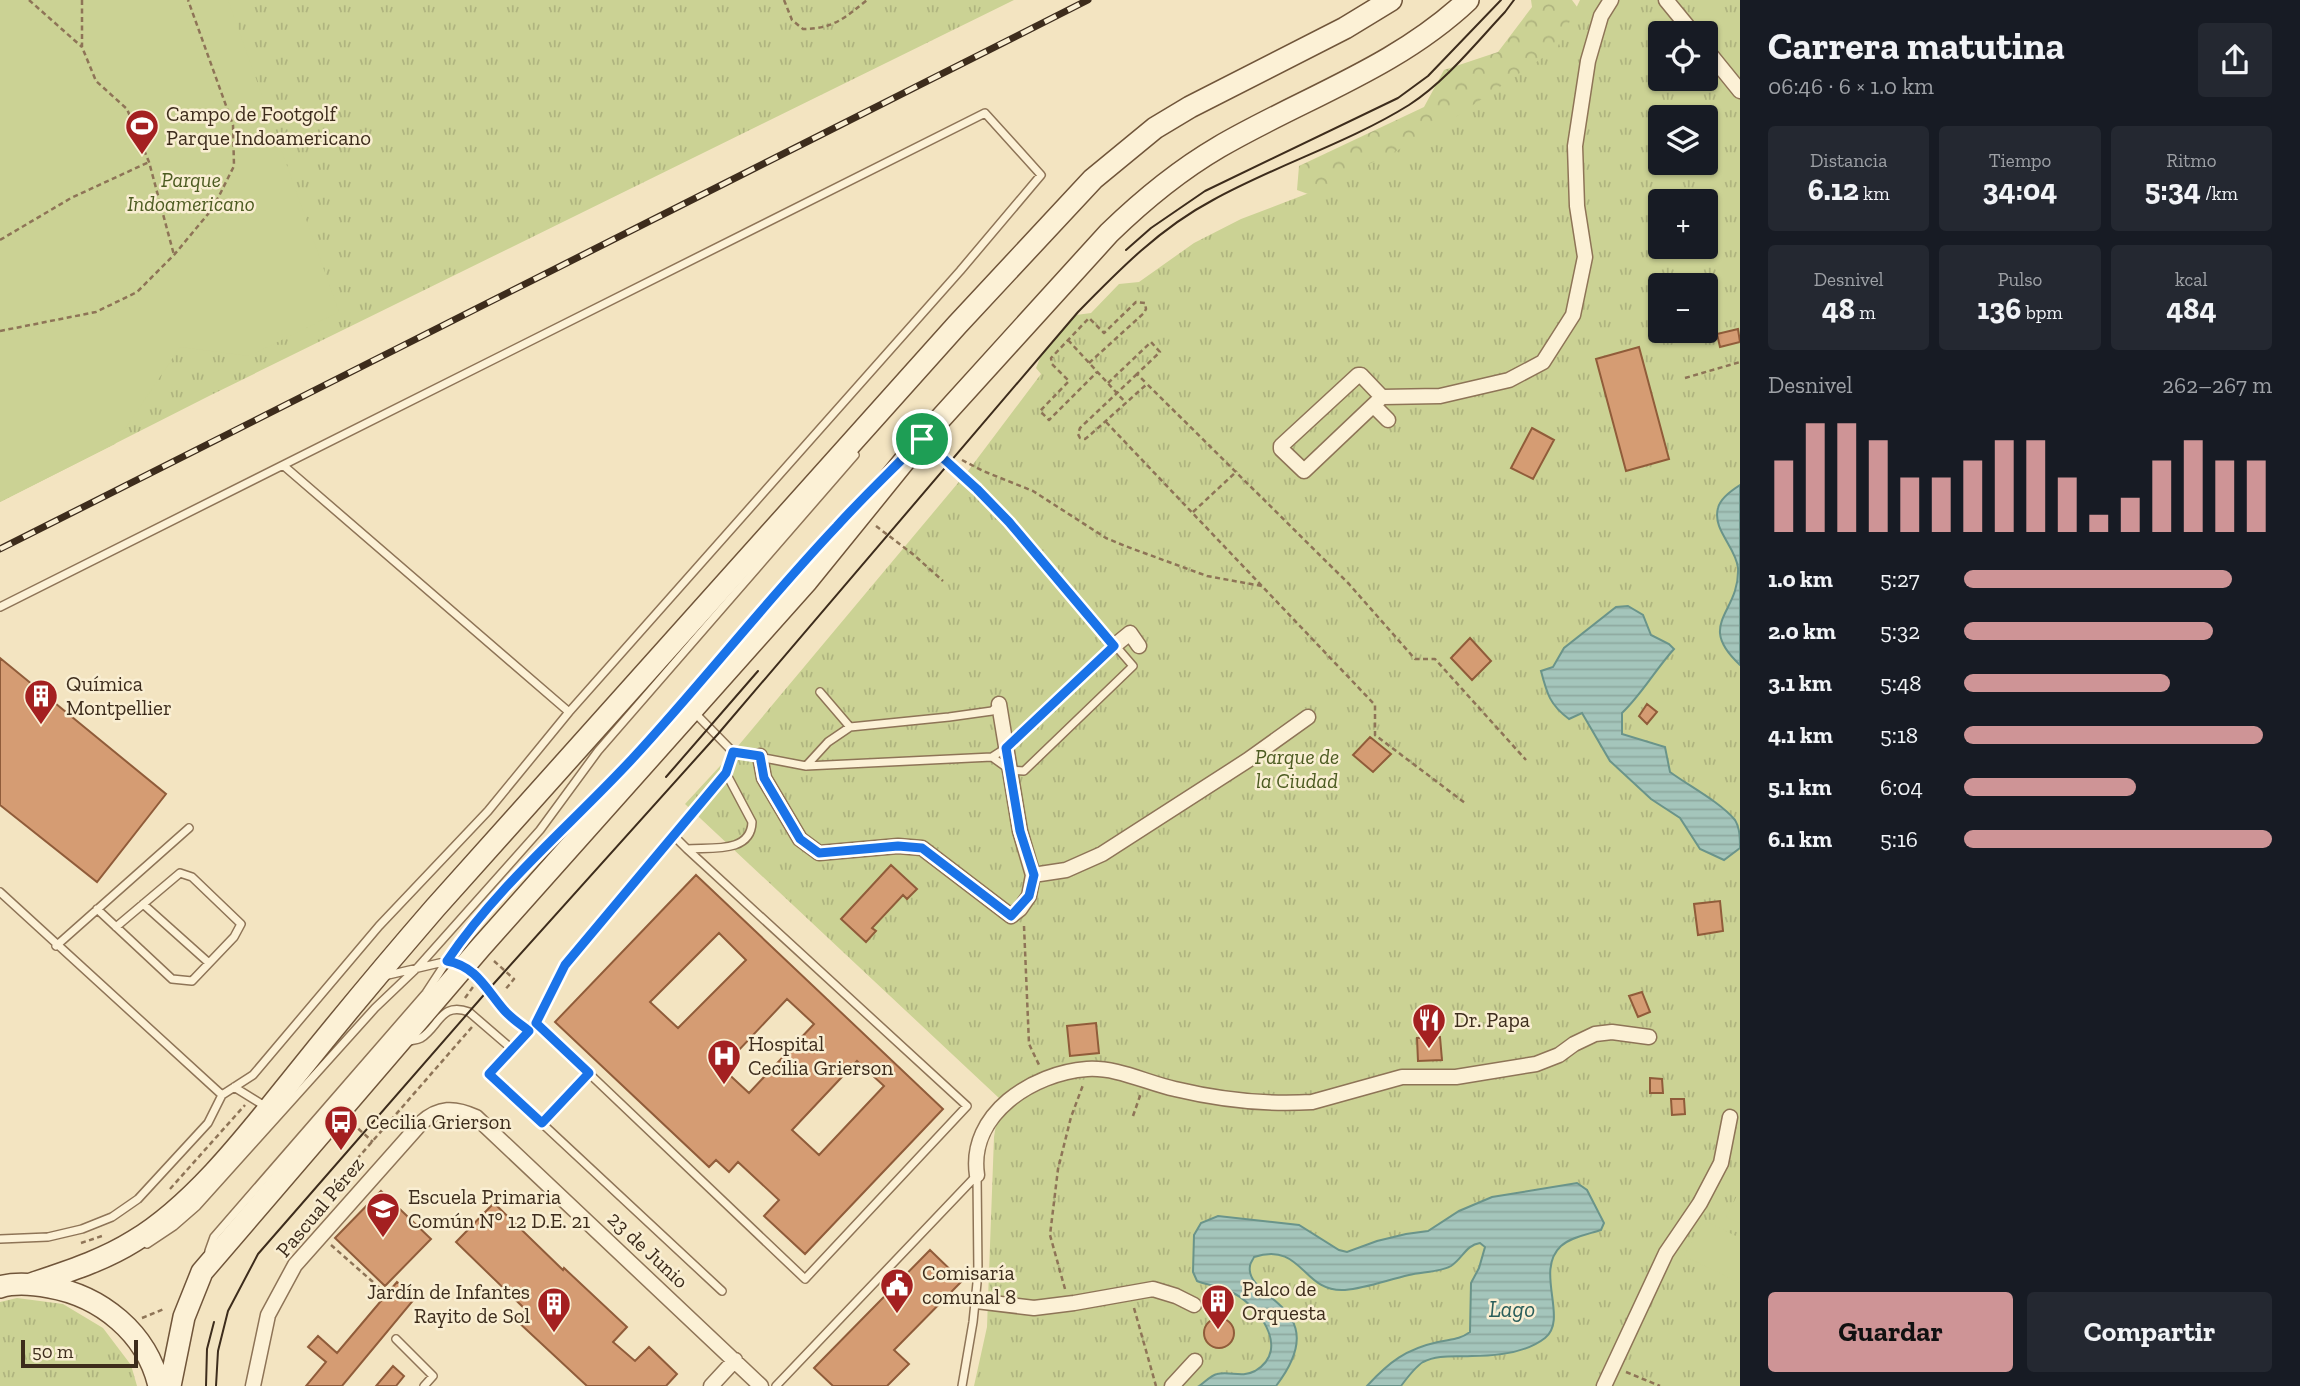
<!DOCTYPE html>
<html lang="es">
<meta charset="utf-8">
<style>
:root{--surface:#171b24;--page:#242831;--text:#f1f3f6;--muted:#9ea1a6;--accent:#ce9496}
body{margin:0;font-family:"Zilla Slab",serif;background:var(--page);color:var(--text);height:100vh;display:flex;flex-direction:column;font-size:26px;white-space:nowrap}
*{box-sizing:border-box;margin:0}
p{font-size:23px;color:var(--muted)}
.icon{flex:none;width:38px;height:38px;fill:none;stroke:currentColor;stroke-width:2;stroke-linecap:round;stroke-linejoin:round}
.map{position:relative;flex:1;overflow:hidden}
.panel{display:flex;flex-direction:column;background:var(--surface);width:560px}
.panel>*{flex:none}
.fabs{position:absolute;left:1648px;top:21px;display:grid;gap:14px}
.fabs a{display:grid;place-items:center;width:70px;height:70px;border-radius:7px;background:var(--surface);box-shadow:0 2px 5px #0004;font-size:35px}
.scale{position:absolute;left:21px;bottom:18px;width:117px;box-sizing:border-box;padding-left:7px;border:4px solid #3d2c1c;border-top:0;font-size:19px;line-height:24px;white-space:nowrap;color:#3d2c1c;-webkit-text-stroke:5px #f9eed2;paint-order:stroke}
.pin{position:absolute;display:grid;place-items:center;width:60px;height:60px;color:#fff;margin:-30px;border:4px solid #fff;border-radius:50%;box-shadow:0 2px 7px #0007}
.round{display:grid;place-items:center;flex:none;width:74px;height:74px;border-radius:7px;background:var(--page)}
.overview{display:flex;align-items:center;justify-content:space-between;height:119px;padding:0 28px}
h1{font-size:38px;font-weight:700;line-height:52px}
.metrics{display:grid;grid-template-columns:repeat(3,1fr);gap:10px;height:119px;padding:7px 28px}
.metrics div{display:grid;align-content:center;border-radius:7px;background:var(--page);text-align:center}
.metrics b{font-size:30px;font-weight:700}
.metrics small{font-size:19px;font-weight:400}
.metrics p{font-size:19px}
.chart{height:196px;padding:14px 28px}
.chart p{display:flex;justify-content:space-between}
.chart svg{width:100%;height:126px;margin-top:7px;stroke:var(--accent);stroke-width:6}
.cta{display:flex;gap:14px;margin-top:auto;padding:14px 28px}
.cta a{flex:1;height:80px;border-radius:7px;background:var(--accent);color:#111;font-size:28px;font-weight:700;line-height:80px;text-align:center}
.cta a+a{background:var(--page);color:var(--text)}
ul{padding:0 28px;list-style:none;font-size:23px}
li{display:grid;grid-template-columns:112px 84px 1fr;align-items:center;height:52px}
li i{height:18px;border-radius:9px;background:var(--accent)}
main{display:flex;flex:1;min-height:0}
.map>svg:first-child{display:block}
</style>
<main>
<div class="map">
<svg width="1740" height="1386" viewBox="0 0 1740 1386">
<defs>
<pattern id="forest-crowns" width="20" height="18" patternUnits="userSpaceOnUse" patternTransform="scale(1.75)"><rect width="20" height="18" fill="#cbd294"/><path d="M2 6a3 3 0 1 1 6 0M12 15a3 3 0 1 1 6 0" fill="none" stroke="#afb47f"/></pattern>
<pattern id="park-tufts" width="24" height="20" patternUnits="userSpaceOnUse" patternTransform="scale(1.75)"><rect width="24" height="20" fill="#cbd294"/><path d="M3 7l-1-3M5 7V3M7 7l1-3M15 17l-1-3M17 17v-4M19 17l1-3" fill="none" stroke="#afb47f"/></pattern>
<pattern id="water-rules" width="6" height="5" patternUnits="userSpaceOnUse" patternTransform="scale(1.75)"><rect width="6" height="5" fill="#a4c5bb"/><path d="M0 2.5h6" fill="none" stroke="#8ea9a0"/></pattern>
</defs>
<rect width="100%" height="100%" fill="#f3e4c1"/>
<path fill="url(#forest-crowns)" d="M1531,0H1572L1583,15L1581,52L1319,198L1297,190L1299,166L1424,107L1444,70L1498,52L1532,7Z"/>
<path fill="url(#park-tufts)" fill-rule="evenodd" d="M0,0H1014L209,396L0,502Z
M1580,0H1740V1386H974L987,1327L994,1137L1000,1099L685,804L733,752L968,471L1041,374L1036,368L1042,353L1076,315L1091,313L1119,284L1139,282L1194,243L1241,219L1309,193L1429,135L1557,48ZM1661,33H1706V79H1661ZM1661,117H1706V163H1661ZM1661,201H1706V247H1661ZM1661,285H1706V331H1661Z
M17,1298L63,1304L103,1328L131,1365L137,1386H0V1302Z"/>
<path fill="#cbd294" d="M0,0H228L339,312L249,356L180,347L115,444L0,502Z
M1740,1190V1223L1726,1217Z
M1703,1220L1740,1238V1283L1684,1256Z"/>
<path fill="url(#water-rules)" stroke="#6a948a" stroke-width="2" d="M1740,485V665C1695,623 1740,614 1738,568C1736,547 1712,530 1718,508C1720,499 1732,490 1740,485Z
M1628,606L1643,615L1651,635L1669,644L1674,649C1655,670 1642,694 1622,713V734L1665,747L1670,772C1689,786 1720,802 1735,820C1740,828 1740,839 1740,848L1724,860L1700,849L1680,818L1651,799L1610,761L1582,713L1569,719C1550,705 1547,694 1541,671L1553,667L1564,648L1616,607Z
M1577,1183L1587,1190L1604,1223L1601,1230C1589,1234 1571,1237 1561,1246C1534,1271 1569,1319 1545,1338C1526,1353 1494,1356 1472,1356C1456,1357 1438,1354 1423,1362C1415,1367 1407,1378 1401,1386H1367C1389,1362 1406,1349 1438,1342C1451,1339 1459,1340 1470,1332L1471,1283L1479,1268L1485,1247L1480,1243C1466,1245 1463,1258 1451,1266C1441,1272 1421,1272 1409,1275C1387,1280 1367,1288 1345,1290C1302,1293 1303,1241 1254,1257C1253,1260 1250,1263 1250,1266C1244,1300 1337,1306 1276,1386H1199C1204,1383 1211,1375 1217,1374C1230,1371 1242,1378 1255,1371C1293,1349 1256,1302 1229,1291C1219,1286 1207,1285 1197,1281L1193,1272L1194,1235L1201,1223L1218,1216L1299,1225L1339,1250L1347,1252L1377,1241L1406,1234L1428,1231L1459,1211L1492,1197Z"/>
<path fill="#d59c73" stroke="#905c3a" stroke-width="2" fill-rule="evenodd" d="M1738,329L1740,342L1720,347L1717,334Z
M1639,347L1669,459L1626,471L1596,359Z
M1532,428L1554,440L1533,479L1511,468Z
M1470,638L1491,661L1472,680L1451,658Z
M0,658L166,794L97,882L0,805Z
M1647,704L1657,712L1647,724L1639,716Z
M1370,737L1391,754L1373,772L1353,755Z
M891,865L917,889L907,899L903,895L872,928L876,931L866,942L841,919Z
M696,875L943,1109L805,1254L764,1216L779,1200L738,1162L729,1172L716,1160L709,1167L555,1022ZM719,933L746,960L678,1028L650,1002ZM787,999L814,1024L749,1093L722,1068ZM857,1061L884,1086L819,1155L792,1130Z
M1720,901L1723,931L1698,935L1694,904Z
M1642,992L1650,1012L1638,1017L1629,996Z
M1096,1023L1099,1053L1070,1056L1067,1026Z
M1440,1037L1442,1060L1418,1061L1417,1038Z
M1650,1078L1662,1079L1663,1093H1650Z
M1671,1099H1684L1685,1114L1672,1115Z
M381,1191L431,1239L385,1286L335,1238Z
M494,1203L563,1270L564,1268L627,1327L613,1342L635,1361L649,1347L677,1374L666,1386H587L516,1320L526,1310L456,1242Z
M930,1250L962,1281L894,1350L909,1364L887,1386H833L814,1368Z
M397,1282L416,1297L342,1386H306L326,1362L308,1347L318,1336L337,1353Z
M1204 1333a15 15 0 1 1 30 0a15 15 0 1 1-30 0Z
M393,1366L404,1376L396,1386H376Z"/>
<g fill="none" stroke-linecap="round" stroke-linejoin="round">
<g stroke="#8e7457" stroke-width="10">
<path id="lane" d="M924,440L1009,522L1133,666L1024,771L1010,770L992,757
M284,466L569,712
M0,607L985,113L1041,175L960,271L569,712L488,811L379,926L253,1075L222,1095L208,1123L138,1199L112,1217L82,1229L48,1237L0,1239
M820,692L850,727
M693,711L733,752L806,766L992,757L1006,748L1114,646
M806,766L828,742L850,727L949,717L992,711L999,705
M674,836L687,849C710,847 751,854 752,822L726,773
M0,892L222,1095
M143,904L209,963
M97,909L172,979L192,981L234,937L241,924L192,877L180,873L116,927
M56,946L189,828
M465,967L484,983L506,1013L529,1031
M384,976L448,961
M536,1023L805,1279L967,1106L687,849
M409,1041C413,1040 417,1040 421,1038C439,1027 441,1001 469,1012L512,1049
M234,1087L268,1108
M542,1123L589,1073
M147,1244L174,1226L197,1206L375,1008L418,967L540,830L598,751L855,455
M209,1251L214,1237L426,993L464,935L543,847L614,778L669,718L851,511
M722,1291L489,1074L536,1023L565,965L726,773L733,752
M396,1339L433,1376L424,1386
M776,1386L977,1175
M962,1386L973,1322L978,1273L977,1175"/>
</g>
<g stroke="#8e7457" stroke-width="17">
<path id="street" d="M1666,0L1693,33
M1706,49L1740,91
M1382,397L1361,375H1358L1281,446V449L1304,471L1382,397L1440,396L1509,380L1543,362L1573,315L1585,257L1577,206L1575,146L1588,61L1601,16L1611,0
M1374,406L1388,420
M1114,646L1130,633L1139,646
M760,756L764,778L800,839L819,853L898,846L922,848L1011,916L1020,909L1029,896L1033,875L1020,831L999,704
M1033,875L1066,870L1102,854L1248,760L1308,717
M977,1175C968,1114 1033,1073 1087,1069C1117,1067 1147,1083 1175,1089C1221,1100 1265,1105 1312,1102L1402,1077H1456L1536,1064L1559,1055L1574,1044L1595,1034L1612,1032L1649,1037
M976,1301L1034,1308L1074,1303L1153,1289L1176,1296L1194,1305
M253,1386L268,1315L295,1265L421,1123C439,1107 454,1107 476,1117L761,1386
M711,1386L735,1360
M1172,1386L1195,1361
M1604,1386L1666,1253L1700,1203L1721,1163L1730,1117"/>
</g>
<g stroke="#70553a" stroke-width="24">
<path id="secondary" d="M31,1284C66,1272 102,1261 134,1241C197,1203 253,1128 299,1071C344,1015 389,961 435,908L957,325L1093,179L1155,128L1190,107L1345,28L1391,0
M0,1287C16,1282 33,1284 49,1287C101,1296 147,1333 159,1386
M170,1386L184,1317L202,1272L480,948L807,581L922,439L1109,233C1143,200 1178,171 1219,147C1303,98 1396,68 1468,0"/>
</g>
<path stroke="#8e7457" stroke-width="2.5" stroke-dasharray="5 3.5" stroke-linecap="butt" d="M29,0L82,47
M82,0V47L96,81L127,109L149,162L174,255
M784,0L792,20L803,29C833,29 845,18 867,0
M0,240L71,198L149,162
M0,331L96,312L137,292L174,255L213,208L234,166L233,125L188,0
M1068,340L1126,403
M1089,363L1144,313L1146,309L1145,303L1136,302L1104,333L1089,318L1051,358L1052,364L1069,381L1040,411L1049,420L1097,372
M1137,374L1080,428L1078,434L1080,438L1085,439L1089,436L1147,384L1349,584L1415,659H1435L1526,760
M1685,378L1740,362
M1108,383L1151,342L1160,352L1137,374L1147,384
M1106,422L1375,705V735L1465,803
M962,460L983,471L1033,491L1106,538L1125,546L1207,576L1262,586
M1193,512L1237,471
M876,526L914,555L943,581
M1024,926L1029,1044L1040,1067
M494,961L514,979L504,991
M465,998L473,987
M1133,1116L1141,1093
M352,1123L373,1142
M357,1159L472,1027
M170,1189L245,1105
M81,1243L105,1235
M331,1245L382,1290
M1065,1289L1050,1235L1058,1169L1071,1117L1083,1085
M1134,1308L1156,1386
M142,1318L164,1309
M1626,1372L1660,1386"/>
<use href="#lane" stroke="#fcf1d6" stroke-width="7"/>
<use href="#street" stroke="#fcf1d6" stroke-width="14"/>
<use href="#secondary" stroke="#fcf1d6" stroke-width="21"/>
<path stroke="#3d2c1c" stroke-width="2" d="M1126,250L1151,228L1205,191L1398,98L1428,76L1501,0
M666,777L758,671
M206,1386L207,1349L214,1322
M216,1386L218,1351L228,1311L258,1254L489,989L718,734L1078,312C1119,270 1160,228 1213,200C1276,165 1348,143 1409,105C1446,81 1475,44 1505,12L1514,0"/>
<g stroke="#3d2c1c" stroke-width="7">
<path id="rail" d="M0,549L1088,0"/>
</g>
<use href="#rail" stroke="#f9eed2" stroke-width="4.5" stroke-dasharray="13" stroke-linecap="butt"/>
</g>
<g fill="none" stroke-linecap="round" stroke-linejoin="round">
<g stroke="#fff" stroke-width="14">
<path id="route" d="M922,439L977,489L1009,522L1114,646L1006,748L1020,831L1034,875L1029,896L1011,916L922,848L898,846L819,853L800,839L764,778L760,756L733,752L726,773L565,965L536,1023L589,1073L542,1123L489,1074L529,1031C520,1024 511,1018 504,1010C486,989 476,966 447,961C499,884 571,825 633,758C703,682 766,601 837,526C864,496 894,468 922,439Z"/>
</g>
<use href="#route" stroke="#1a73e8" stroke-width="9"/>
</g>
<defs>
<g id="stadium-pin" transform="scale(1.75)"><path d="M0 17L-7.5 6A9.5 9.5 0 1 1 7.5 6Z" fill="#a42021" stroke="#f9eed2"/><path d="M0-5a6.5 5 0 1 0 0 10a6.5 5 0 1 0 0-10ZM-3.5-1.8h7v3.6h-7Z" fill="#fff"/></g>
<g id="building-pin" transform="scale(1.75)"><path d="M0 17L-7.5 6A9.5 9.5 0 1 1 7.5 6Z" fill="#a42021" stroke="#f9eed2"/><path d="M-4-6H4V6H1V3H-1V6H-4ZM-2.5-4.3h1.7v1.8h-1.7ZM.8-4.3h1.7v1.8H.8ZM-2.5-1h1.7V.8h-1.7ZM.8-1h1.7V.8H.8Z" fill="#fff"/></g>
<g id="restaurant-pin" transform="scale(1.75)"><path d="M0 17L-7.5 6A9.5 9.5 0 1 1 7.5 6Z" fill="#a42021" stroke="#f9eed2"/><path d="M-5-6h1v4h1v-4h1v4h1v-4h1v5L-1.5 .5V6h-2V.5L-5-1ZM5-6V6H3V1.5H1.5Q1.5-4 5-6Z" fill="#fff"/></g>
<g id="hospital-pin" transform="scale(1.75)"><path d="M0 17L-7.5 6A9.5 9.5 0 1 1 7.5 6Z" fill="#a42021" stroke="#f9eed2"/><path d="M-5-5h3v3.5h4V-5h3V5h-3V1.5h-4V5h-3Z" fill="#fff"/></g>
<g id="bus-pin" transform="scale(1.75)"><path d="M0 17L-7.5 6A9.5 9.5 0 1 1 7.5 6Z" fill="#a42021" stroke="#f9eed2"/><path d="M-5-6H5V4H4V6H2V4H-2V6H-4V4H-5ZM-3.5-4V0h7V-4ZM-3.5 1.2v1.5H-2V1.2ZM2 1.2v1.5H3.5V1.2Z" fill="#fff"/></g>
<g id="school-pin" transform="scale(1.75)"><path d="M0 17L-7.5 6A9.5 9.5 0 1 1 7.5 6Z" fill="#a42021" stroke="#f9eed2"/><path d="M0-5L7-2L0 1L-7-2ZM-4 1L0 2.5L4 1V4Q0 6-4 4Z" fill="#fff"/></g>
<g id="civic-pin" transform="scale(1.75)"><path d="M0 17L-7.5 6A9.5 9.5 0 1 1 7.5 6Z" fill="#a42021" stroke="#f9eed2"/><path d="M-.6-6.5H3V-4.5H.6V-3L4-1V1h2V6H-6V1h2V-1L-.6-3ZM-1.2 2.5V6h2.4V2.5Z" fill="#fff"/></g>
</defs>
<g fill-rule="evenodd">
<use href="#stadium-pin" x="142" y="126"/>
<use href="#building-pin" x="41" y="696"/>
<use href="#restaurant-pin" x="1429" y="1020"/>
<use href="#hospital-pin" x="724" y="1056"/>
<use href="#bus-pin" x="341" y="1122"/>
<use href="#school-pin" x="383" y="1209"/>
<use href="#civic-pin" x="897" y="1285"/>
<use href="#building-pin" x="1218" y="1301"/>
<use href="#building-pin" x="554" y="1304"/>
</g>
<g text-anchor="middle" stroke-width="5" stroke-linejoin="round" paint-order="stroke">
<g font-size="21" fill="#3d2c1c" stroke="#f9eed2" text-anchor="start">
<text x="166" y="121">Campo de Footgolf<tspan x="166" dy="24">Parque Indoamericano</tspan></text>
<text x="66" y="691">Química<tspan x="66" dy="24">Montpellier</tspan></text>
<text x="1454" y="1027">Dr. Papa</text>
<text x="748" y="1051">Hospital<tspan x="748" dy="24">Cecilia Grierson</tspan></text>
<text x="366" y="1129">Cecilia Grierson</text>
<text x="408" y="1204">Escuela Primaria<tspan x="408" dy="24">Común N° 12 D.E. 21</tspan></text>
<text x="922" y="1280">Comisaría<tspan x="922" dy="24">comunal 8</tspan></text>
<text x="1242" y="1296">Palco de<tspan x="1242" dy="24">Orquesta</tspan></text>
<text x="530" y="1299" text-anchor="end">Jardín de Infantes<tspan x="530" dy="24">Rayito de Sol</tspan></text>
</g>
<g font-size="21" font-style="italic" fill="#4c5b21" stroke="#f9eed2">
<text x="191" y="187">Parque<tspan x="191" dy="24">Indoamericano</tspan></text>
<text x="1297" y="764">Parque de<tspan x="1297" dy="24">la Ciudad</tspan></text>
</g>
<g font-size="21" fill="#3d2c1c" stroke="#f9eed2">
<text transform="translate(320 1207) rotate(-50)" y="7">Pascual Pérez</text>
<text transform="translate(648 1250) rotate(43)" y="7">23 de Junio</text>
</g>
<g font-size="23" font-style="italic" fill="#2a5e5b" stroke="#f9eed2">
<text x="1512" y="1317">Lago</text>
</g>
</g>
</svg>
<div class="fabs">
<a><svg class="icon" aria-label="locate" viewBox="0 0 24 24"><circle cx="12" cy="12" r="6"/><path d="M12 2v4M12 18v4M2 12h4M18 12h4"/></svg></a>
<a><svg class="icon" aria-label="layers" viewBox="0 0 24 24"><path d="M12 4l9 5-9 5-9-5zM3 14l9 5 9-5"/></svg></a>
<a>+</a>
<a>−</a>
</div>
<div class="scale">50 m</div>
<div class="pin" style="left:922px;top:439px;background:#1e9e55"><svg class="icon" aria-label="arrive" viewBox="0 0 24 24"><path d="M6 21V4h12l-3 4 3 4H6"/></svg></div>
</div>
<section class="panel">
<div class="overview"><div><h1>Carrera matutina</h1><p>06:46 · 6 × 1.0 km</p></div><a class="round"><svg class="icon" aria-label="share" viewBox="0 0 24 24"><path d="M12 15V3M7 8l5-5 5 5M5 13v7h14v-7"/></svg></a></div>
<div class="metrics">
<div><p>Distancia</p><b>6.12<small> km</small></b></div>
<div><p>Tiempo</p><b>34:04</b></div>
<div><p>Ritmo</p><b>5:34<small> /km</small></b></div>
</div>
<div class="metrics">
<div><p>Desnivel</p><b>48<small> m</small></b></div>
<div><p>Pulso</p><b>136<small> bpm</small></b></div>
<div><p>kcal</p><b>484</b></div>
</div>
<div class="chart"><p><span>Desnivel</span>262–267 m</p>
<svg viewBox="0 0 160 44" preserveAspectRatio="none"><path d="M5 44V19M15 44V6M25 44V6M35 44V12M45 44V25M55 44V25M65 44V19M75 44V12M85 44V12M95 44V25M105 44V38M115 44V32M125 44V19M135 44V12M145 44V19M155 44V19"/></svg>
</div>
<ul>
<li><b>1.0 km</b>5:27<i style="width:87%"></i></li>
<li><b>2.0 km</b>5:32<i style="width:81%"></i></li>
<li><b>3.1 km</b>5:48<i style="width:67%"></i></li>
<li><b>4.1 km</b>5:18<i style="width:97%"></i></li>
<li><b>5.1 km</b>6:04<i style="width:56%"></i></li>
<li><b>6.1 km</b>5:16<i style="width:100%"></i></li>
</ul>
<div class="cta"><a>Guardar</a><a>Compartir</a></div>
</section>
</main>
